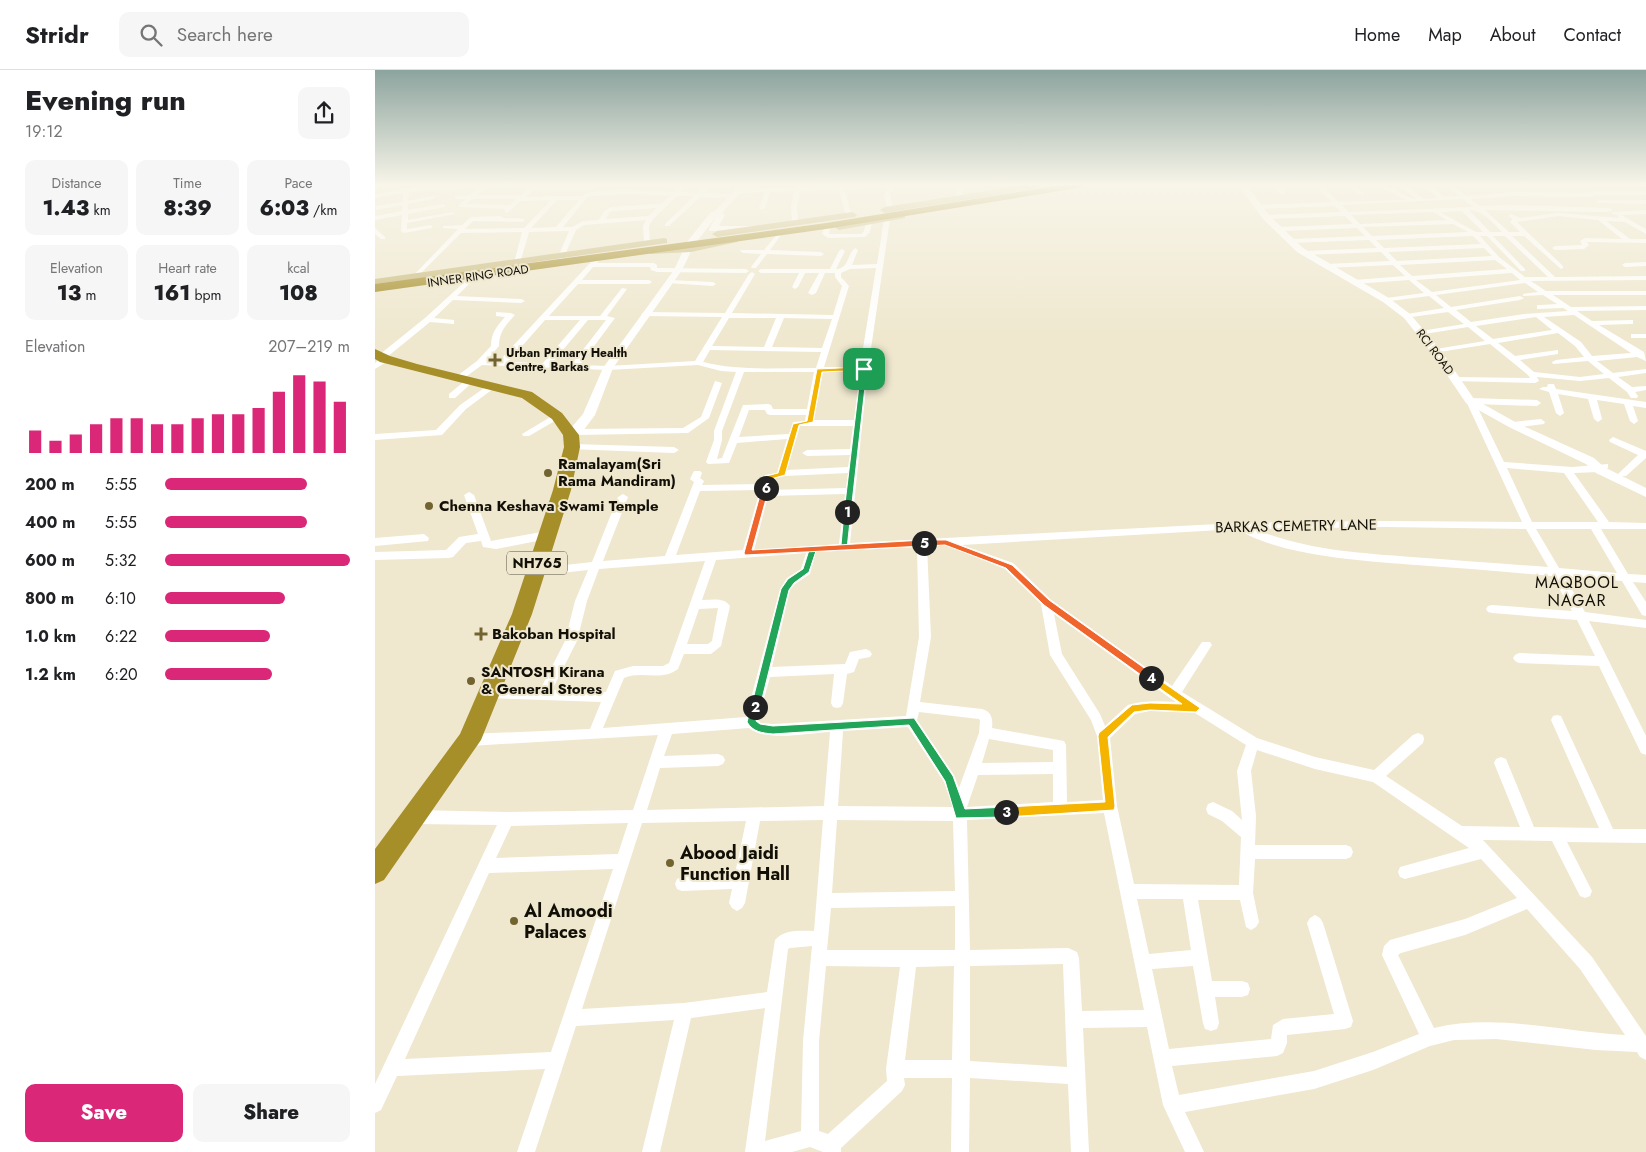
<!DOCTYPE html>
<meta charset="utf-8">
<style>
:root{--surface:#fff;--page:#f6f6f6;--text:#202124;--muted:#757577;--line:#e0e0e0;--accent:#db2777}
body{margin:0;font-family:Jost,sans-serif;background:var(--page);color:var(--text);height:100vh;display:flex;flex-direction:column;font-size:19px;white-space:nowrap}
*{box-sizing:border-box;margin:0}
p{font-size:16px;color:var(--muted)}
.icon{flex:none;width:28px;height:28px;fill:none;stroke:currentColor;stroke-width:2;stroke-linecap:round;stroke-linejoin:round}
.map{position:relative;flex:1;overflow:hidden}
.sheet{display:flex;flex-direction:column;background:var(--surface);width:375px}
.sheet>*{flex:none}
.pin{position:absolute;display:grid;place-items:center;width:42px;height:42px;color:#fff;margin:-21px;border-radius:10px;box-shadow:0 2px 8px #0006}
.km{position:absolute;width:25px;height:25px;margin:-12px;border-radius:50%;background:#222;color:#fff;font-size:14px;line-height:25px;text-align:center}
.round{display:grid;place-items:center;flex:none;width:52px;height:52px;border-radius:10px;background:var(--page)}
.overview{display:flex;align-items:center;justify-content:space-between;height:85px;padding:0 25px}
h1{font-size:28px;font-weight:800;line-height:38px}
.stats{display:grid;grid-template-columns:repeat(3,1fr);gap:8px;height:85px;padding:5px 25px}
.stats div{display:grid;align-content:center;border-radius:10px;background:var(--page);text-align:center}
.stats b{font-size:21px;font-weight:800}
.stats small{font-size:14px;font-weight:400}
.stats p{font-size:14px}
.chart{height:140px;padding:10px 25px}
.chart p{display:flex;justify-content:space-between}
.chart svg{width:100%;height:90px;margin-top:5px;stroke:var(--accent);stroke-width:6}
.button{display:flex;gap:10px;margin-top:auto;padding:10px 25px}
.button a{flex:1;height:58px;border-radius:10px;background:var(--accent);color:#fff;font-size:20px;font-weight:800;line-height:58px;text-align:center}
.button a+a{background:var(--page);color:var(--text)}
ul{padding:0 25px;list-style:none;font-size:16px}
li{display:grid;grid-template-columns:80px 60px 1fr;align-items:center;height:38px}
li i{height:12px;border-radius:6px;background:var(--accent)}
header{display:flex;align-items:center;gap:30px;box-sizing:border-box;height:70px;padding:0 25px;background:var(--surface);border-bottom:1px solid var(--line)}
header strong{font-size:24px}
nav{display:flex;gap:28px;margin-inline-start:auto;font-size:18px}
.search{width:350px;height:45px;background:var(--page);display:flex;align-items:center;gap:12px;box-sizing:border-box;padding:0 18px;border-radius:10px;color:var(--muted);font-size:19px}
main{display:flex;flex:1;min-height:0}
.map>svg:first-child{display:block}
</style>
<header>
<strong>Stridr</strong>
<div class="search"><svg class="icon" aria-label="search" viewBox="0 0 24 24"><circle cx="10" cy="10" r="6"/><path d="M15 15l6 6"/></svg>Search here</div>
<nav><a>Home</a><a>Map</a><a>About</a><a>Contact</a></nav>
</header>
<main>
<section class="sheet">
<div class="overview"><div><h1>Evening run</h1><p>19:12</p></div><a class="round"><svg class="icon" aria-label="share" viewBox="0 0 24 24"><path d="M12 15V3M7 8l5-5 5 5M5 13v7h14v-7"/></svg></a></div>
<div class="stats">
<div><p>Distance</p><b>1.43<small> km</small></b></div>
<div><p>Time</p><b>8:39</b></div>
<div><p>Pace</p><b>6:03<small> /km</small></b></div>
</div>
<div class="stats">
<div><p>Elevation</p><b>13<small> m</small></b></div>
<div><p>Heart rate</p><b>161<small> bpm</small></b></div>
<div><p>kcal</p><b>108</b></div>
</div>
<div class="chart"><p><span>Elevation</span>207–219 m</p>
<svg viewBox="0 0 160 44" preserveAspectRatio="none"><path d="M5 44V33M15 44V38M25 44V35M35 44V30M45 44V27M55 44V27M65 44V30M75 44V30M85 44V27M95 44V25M105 44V25M115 44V22M125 44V14M135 44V6M145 44V9M155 44V19"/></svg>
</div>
<ul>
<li><b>200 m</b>5:55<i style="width:77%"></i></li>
<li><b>400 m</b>5:55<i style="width:77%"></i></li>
<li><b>600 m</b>5:32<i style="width:100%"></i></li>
<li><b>800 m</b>6:10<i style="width:65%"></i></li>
<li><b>1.0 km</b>6:22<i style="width:57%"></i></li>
<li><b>1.2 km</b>6:20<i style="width:58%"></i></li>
</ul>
<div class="button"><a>Save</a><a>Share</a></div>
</section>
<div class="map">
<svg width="1271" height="1082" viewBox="0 0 1271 1082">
<rect width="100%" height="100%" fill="#efe8cf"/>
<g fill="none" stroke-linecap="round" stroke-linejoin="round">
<path fill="#fff" fill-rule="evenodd" d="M58,115H163L162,116L219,115L222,117L219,119L158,120L150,127L207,126C216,117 283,122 299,122L307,115H313L305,122L322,123L331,115H337L329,123L358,124L361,126L358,128L325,127L294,156H290V154L319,126H302L278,149L274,156L275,173L272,175L269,173L268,156L271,150L209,155L201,160L189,187L186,189L183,187L194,161L154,162L145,193L142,195L139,193L147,162L86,163L40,209L37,207L38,206L83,159L68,158V156L87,155L96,147L125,146C132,151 143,146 150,150L147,152L98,151L90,159L149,158L176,130L146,131L132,143L129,141L131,139L84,137V135L91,129H81L79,126L95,125L103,118L58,119L34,122L33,131L58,126L61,128L33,134V140L68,134L70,135V137L33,144V150L77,142L80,144L32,153V159L55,155L57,156V158L29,163L26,161L27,145L0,150V146L27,141V135L1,140L0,136L28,132V123L0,128V124ZM110,118H154L146,125H102ZM250,124L296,125L286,134L236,137L229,141L224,150L208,151L197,157H188L213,126ZM98,129H141L135,135L91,134ZM182,130H204L181,157L156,158ZM282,138L273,146L231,149L234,143L237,141Z
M420,115H426L425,117L517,115L519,119L515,124L518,139L515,141L512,139L509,124L513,119L512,117L469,119L477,146L474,148L471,146L464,120L425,121L422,136L423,153L420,155L417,153L416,136L419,121L395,122L390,138L387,140L384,138L390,122L363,123L360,121L363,119L420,118Z
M582,115H588L587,128L584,130L581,128Z
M897,115H903L911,123L906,124Z
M940,115H946L963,132L1031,130L1002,115H1009L1038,129H1041L1025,115H1031L1048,129L1063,128L1047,115H1053L1070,127L1084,126L1070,115H1076L1091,126L1139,122L1210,123L1213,121H1271V125H1220L1217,127L1139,126L1095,129L1105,136L1134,135L1235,138L1238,140L1235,142L1110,140L1134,162H1145L1135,152L1138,149L1133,146L1136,144L1145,148L1183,143L1244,148L1242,146L1243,145L1237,144V142L1271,140V144L1246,145L1271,159V164L1250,152L1231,151L1255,169H1271V173L1212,172L1214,175L1209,179L1180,180L1177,178L1180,176L1207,175L1205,171L1210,168L1247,169L1223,150L1183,146L1142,152L1188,196V198L1186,199L1149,166H1137L1180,207L1271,206V210L1156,211L1171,221H1271V225H1178L1196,237L1271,236V240L1202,241L1217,251L1258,250V254H1255L1224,255L1269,282L1271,291L1262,287L1222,291L1238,303L1271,299V303L1243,307L1257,317L1271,316V320L1260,322L1263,326L1262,328H1256L1252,322L1234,308L1205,311L1162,307L1164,311L1160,313L1078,311V307H1081L1155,308L1153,305L1115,274L1058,283V279H1061L1110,271L1093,257L1043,265L1042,263L1046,261L1089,254L1073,242L1029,248V244H1032L1069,238L1054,226L1008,232V228H1011L1049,223L1034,210L979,214L976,212L979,210L1030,206L1018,195L951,198L948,196L951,194L1015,191L1006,182L928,185L925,183L928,181L1002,178L994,170L917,173L914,171L917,169L990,166L982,158L904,161L901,159L904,157L978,154L970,146L891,149L888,147L891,145L966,142L960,136L882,139L879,137L882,135L957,132ZM1088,129L1098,137L973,142L967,135ZM1094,140C1108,140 1117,152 1127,162H1115ZM1087,141L1108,162H1101L1065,142ZM1058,142L1072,150L985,154L976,145ZM1078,154L1093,162L997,166L988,157ZM1098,166L1106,174L1009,178L1001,170ZM1105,166H1112L1146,201H1150V199L1118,166H1130L1173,207H1150L1124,187ZM1109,178L1117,186L1022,191L1013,182ZM1120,190L1132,199L1037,206L1025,195ZM1137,203L1145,210L1057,222L1041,210ZM1150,213L1163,222L1148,224V226L1168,225L1182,234L1165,235H1162V239L1188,238L1193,241L1149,244L1096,252L1081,240L1145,230L1149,228L1145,226L1076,237L1061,225ZM1199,245L1256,283L1217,286L1206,272L1169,247ZM1161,247L1177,260L1118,269L1101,256ZM1183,263L1200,276L1209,287L1181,290L1177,292L1178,294L1213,291L1229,304L1205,307L1159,302L1145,290L1183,284V280L1140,286L1123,273Z
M973,115H979L990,124L985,125Z
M0,116L3,117L4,118L0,120Z
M1223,130H1271V134L1221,133Z
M512,147L515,149L493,299L475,473L863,453L1010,451L1147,452L1091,331L1095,328L1162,330L1166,333L1162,336L1101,334L1129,392L1197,397L1233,394V398L1223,402L1199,403L1234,452L1271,453V459H1226L1253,504L1271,505V513L1258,512L1271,532V546L1267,545L1247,511L1189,506L1210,542L1271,550V558L1214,551L1271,666V685L1266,683L1224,596L1144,593L1140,591L1138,588L1140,585L1144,583L1220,586L1202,550L1117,543L1113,542L1111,539L1113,536L1117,535L1197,541L1177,506C1132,502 1086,498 1041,495C992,491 903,486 863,459L587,475L638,493L675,529L797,616L827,572H835L837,575L835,578L807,622L882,668L940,687L999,700L1038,665L1043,663L1048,665L1049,669L1048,673L1011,706L1087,756L1145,757L1119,693L1121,689L1126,687L1131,689L1159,757L1224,758L1176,650L1178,646L1182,645L1186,646L1238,759H1271V773L1192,772L1217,821L1215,826L1210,828L1205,826L1177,771L1108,770L1217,887L1271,966V990L1265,987L1262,982L1221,980L1121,969L1079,970L1055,976L998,1000L939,1019L810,1042L829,1082H810L788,1035L772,957L708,958L714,1082H696L693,1014L595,1008L594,1082H576L577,1008H529L530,1015L527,1021L466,1078V1082H448L435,1077L417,1082H370L390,938L316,948L285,1082H267L299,950L201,956L160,1082H142L170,999L22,1006L6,1040L0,1043V1014L122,755L39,754L34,752L32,747L34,742L39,740L132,742L258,740L283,665L94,676L89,674L88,670L89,666L94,664L215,659L226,632L110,628L108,624L110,620L114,619L165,620L190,571L200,531L213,500L159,506L155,505L154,502L155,499L217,492L243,427L248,424L253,427L228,491L290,486L319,412L315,409L319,401H325L327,403L325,408L329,411L327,415L386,414L390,405L402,403L412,369L362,373L354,393L333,394L331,392L339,370V361L361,302L346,301L323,295L233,300L107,295L85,311L78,309L102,291L116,276C116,263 122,256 130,247L121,246V242L136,243L140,245C131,255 124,262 124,276L111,291H124L214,194L221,188L224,190L222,193H279L282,195V198L371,199L374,201L371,203L282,202L276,200L275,197H218L207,210H274L277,212L274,214H203L174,246H225L247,218L252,219L232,246L240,248L205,295L233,296L320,291L347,247L270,246L266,244L270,242L350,243L374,204L377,202L380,204L357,243L458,245L467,216L460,207V203H450L441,223L437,225L433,223L444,203H430L423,217L420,219L417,217L424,203H386L383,201L386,199H455L464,181L467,179L470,181L461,199C474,199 472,184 480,178L483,180L477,195L502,194L509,149ZM501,198L485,297H449L474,216L466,207V203L475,199ZM354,248H401L389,277L337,276ZM409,248L457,249L447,278L397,277ZM170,250H205L168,293L133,292ZM213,250H231L197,294L177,293ZM335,280L446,282L441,298C403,298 364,301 328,292ZM369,302H439L432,339H398L396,335L393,334L368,335L347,388L342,389L347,370V361ZM448,302H485L479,350H439ZM374,340H390L392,344L395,345H431L430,351L418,352L414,364L364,367ZM425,356H478L475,379L432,380L427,383L432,386L475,385L473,397L412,400ZM1132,398L1189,403L1223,452H1157ZM473,403L471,418L394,420L397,409L410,406ZM385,420L368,480L301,485L325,421ZM470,424L464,474L379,480L393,426ZM1010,457L1151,459L1173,497C1127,494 1082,490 1036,487C984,483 929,480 880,459ZM1161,459H1216L1242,503L1184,498ZM571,475L630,499L666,534L675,585L716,650L722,666L728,730L692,732L691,675L689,671L617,658C618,649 617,642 607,639L545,632L556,567L552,476ZM542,477L544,567L531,646L398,654L386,653L383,650L395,607L459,604L456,633L458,637L462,638L466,637L468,633L472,604L479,602L484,589L495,587L497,584L495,581L491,579L475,582L470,594L397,597L415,520L420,514L435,504L441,482ZM431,483L426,499L412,508L405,519L371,647L228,658L249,608C267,600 286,612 303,599L309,584H336L346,576L355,536C349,527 337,530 327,530L341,490ZM330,491L294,593L288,596H258L240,601L231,622L177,620L202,571L212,531L224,499ZM343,538L337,571L333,574H312L324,539ZM679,544L795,628L801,632C785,631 768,630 753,635L730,656L725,644L687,584ZM775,641L820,643L871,675L862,701L867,750L857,741L838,732L833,734L831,739L833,744L847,751L866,767L864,815L759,814L742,736L735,668L760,644ZM544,642L604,649L605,651L604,663L584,718L579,705L542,650ZM533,657L569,712L578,737L463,736L468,661ZM374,658C390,672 434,663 455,662L449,736L272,740L285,698L343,696L348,694L350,690L348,686L343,684L289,686L297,664ZM614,669L678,680V692L607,693ZM882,680L940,699L998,712L1094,778L1025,797L1023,802L1025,807L1030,809L1106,789L1142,828L1090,849L1015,870L1009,876L1007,885L1044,964L998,982L939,1001L804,1025L797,996L902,986L908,983L912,973V965L970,959L976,957L978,951L948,853L945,848L940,845L935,848L932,853L959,944L908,949L898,955L896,969L794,979L777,899L818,896L828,953L830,959L836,961L842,959L844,953L840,927H867L873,925L875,919L873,913L867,911H837L823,830H865L871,857L876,860L881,857L884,852L878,823L880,789H971L976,787L978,782L976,777L971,775H880L881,746L876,701ZM678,704V732L592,737L603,705ZM729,743L769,940L707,941L704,888L702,882L693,878L595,880L592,750ZM448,750L439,861C425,861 410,859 400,870L392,922L309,933L207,939L267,753L371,751L360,804L307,807L302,809L300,814L302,819L307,821L357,819L354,833L357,838L362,841L367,838L370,833L385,751ZM462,750L578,751L580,821L457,823ZM253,753L243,784L121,788L136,756ZM238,799L176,982L30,989L114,803ZM762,829H808L816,880L774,884ZM580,836V880H452L456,838ZM1152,839L1205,899L1250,965C1188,962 1120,943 1059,958L1023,885L1026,883L1090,865ZM437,876L428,971L426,1061L390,1071L413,879L415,878ZM688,894L692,997L595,991V896ZM451,896L525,897L511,999L512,1011L453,1064L444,1061V971ZM579,896L577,990H530L541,897Z
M494,150L497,152L495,162L490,167L453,168L447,164L449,158L452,156L455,158L454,164H486L489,161L491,152Z
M0,158L10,167V169H6L0,164Z
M403,163L406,165L395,180L446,182L449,184L446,186L392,184L381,198H377L376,197L386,184L368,183L365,181L366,180H389Z
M1271,192V196L1250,197L1247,195L1250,193Z
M95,207L100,208L82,226L146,229L150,231L146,233L78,230L59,248L79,250V254L55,252L12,287L14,289L13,291L0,299V293L5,289L3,287L4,285L50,248Z
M294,210L338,212L341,214L338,216L292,213L291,212Z
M1256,264H1271V268H1256Z
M92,309L99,311L80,328H74V324Z
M340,311L347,313L334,348L313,363L201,365L197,362L201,359L308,358L326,347Z
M115,314H118L122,316L91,339L67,365L0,370V364L61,360L85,335Z
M1173,314H1179L1181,319L1271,332V338L1258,336L1263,351L1259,354L1255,351L1249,334L1222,330L1227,349L1223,352L1219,349L1213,329L1183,324L1189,343L1185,346L1181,343L1174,322L1164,319L1168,317H1172Z
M182,343L185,344V348L154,366H148L147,364Z
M1166,349L1170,352L1169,354L1138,358L1134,355L1138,352Z
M1238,367L1271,381V388L1251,406H1245L1243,404L1263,385L1235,372L1234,370Z
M197,374L299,377L304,380L299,383L194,379L192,377Z
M94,422L99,425L116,471L172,461L177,465L172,469L121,479L108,477L106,471L91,473L78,487L74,488L0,490V482L71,480L84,467L103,464L89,425Z
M49,464L54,468L53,471L0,476V468Z"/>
<path fill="#fff" fill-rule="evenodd" d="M365,115H373L347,143L350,145L344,156H378L382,158L378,160L335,161L334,159L341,147L319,175L307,200L238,298L220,345L205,365L196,369L192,368L190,365L208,344L228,298L299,200L312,172L335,143L341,140Z
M863,115H871L894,145L928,178L1014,228L1035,244L1065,279L1099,329L1142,353L1219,388L1229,397L1271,418V427L1221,403L1211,394L1134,357L1091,333L1057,283L1029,248L1008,232L922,182L888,149Z"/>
<path fill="#cabb7f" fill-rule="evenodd" d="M650,115H668L664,118L510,143L505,140L510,137Z
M477,142L482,145L480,147L342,167L337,164L342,161Z
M527,143L530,144V148L464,160L459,157L464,154Z
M359,167L364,170L362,172L316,182L276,184L271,181L276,178L316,176Z
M289,168L292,169V173L0,215V209Z"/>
<path fill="#a68e29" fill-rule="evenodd" d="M686,115H708L703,118L451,159L0,222V214L451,153Z
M0,279L15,286L42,294L157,322L187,343L204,365L205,377L196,420L157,544L106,670L9,810L0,814V779L85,664L137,544L178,420L189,377L188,365L177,349L147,328L5,292L0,289Z"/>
</g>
<linearGradient id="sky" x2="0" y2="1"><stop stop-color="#8ca49e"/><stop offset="0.43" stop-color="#f8f5e9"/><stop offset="1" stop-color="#f8f5e9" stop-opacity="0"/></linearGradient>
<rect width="1271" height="266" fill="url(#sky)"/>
<path fill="#22a559" stroke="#fff" d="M489,297L492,299L476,442L472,444L469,442L486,299Z"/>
<path fill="#22a559" stroke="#fff" d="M472,439L476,442L472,479L441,481L434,502L419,513L414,520L385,637L380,641L377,640L376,637L406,519L413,509L428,499L435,477L466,475L469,442Z"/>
<path fill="#22a559" stroke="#fff" d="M380,633L385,637L381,651L385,654L398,656L539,648L578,706L590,739L631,737L636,742L631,747L581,748L570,711L534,655L398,664C387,663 378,662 372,652L376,637Z"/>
<path fill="#f5b400" stroke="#fff" d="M776,604L825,638L821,642L775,640L759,642L733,667L740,736L739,740L631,747L627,746L626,742L631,737L730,732L723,666L724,663L757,635L775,633L807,634L773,610V605Z"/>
<path fill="#f0652b" stroke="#fff" d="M571,470L637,495L674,530L779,605V610H773L669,535L631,498L570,475L549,476L545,473L549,470Z"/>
<path fill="#f0652b" stroke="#fff" d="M391,415L394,418L377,480L549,470L553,473L549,476L370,485L369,483L387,418Z"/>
<path fill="#f5b400" stroke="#fff" d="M489,297L491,300L447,302L438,352L424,355L410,405L396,409L393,419H388L391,406L403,403L418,354L432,351L442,299Z"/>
<g fill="#726431" stroke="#efe8cf" stroke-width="2">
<path d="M117.5 282.5h5v5h5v5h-5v5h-5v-5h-5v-5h5z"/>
<circle cx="173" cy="403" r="5"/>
<circle cx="54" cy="436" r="5"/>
<path d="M103.5 556.5h5v5h5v5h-5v5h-5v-5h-5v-5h5z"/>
<circle cx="96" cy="611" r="5"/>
<circle cx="295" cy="793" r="5"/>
<circle cx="139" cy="851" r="5"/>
</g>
<g text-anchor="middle" stroke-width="4" stroke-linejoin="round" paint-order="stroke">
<g font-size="12" fill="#120f07" stroke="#efe8cf">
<text transform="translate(103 206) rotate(-8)" y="4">INNER RING ROAD</text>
<text transform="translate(1060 282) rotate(53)" y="4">RCI ROAD</text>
</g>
<g font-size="12" font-weight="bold" fill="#120f07" stroke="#efe8cf" text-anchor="start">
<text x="131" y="287">Urban Primary Health<tspan x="131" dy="14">Centre, Barkas</tspan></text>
</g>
<rect fill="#efe8cf" stroke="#545043" stroke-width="1" x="132" y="481.5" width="60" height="23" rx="4"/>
<g font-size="14" font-weight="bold" fill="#120f07">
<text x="162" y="498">NH765</text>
</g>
<g font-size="15" font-weight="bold" fill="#120f07" stroke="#efe8cf" text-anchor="start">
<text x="183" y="399">Ramalayam(Sri<tspan x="183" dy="17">Rama Mandiram)</tspan></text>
<text x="64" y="441">Chenna Keshava Swami Temple</text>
<text x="117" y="569">Bakoban Hospital</text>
<text x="106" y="607">SANTOSH Kirana<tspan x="106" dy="17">&amp; General Stores</tspan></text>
</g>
<g font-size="15" fill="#120f07" stroke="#efe8cf">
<text transform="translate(921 456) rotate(-1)" y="5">BARKAS CEMETRY LANE</text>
</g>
<g font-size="16" letter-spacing="1" fill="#120f07" stroke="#efe8cf">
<text x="1202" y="518">MAQBOOL<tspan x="1202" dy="18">NAGAR</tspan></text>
</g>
<g font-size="18" font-weight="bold" fill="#120f07" stroke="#efe8cf" text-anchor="start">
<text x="305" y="789">Abood Jaidi<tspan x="305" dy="21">Function Hall</tspan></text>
<text x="149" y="847">Al Amoodi<tspan x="149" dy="21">Palaces</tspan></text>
</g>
</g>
</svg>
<div class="pin" style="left:489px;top:299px;background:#1e9e55"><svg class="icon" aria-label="arrive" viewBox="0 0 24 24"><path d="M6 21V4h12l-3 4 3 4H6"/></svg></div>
<b class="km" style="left:472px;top:442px">1</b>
<b class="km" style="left:380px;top:637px">2</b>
<b class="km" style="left:631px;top:742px">3</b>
<b class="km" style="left:776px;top:608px">4</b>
<b class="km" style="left:549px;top:473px">5</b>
<b class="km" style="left:391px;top:418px">6</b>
</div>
</main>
